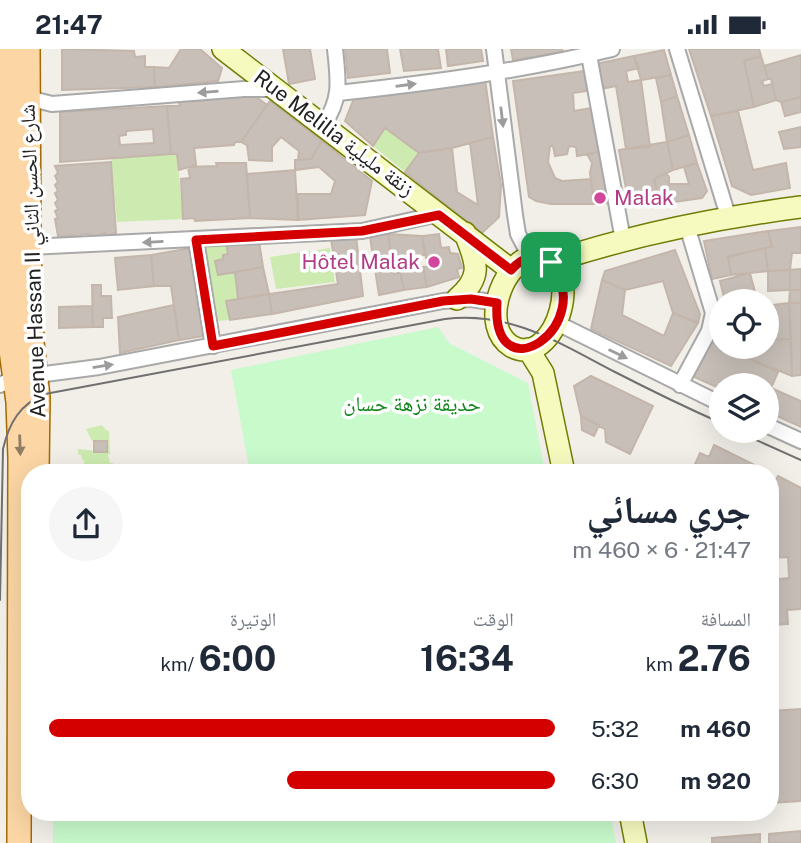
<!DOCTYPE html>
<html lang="ar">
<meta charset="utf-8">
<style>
:root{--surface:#fff;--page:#f6f6f7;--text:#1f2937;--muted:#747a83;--accent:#d40000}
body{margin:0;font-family:"Public Sans","Noto Naskh Arabic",sans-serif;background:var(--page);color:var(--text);direction:rtl;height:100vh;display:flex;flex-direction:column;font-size:26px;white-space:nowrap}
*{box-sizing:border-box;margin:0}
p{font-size:23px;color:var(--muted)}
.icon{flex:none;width:38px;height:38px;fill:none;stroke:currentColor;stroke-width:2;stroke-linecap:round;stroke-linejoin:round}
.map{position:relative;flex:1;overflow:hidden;direction:ltr}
.details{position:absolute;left:21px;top:415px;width:758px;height:357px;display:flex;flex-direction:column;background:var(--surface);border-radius:28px;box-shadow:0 7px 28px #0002;direction:rtl}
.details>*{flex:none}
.controls{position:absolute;left:709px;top:240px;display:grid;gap:14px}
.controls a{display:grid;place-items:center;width:70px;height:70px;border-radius:50%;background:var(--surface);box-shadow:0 7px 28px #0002;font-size:35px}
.pin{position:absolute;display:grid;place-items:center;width:60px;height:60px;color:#fff;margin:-30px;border-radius:14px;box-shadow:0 4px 10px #0006}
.round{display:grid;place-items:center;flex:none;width:74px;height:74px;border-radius:37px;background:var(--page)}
.head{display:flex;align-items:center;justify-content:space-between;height:119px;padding:0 28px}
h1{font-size:38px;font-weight:700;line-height:52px}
.metrics{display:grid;grid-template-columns:repeat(3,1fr);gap:10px;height:119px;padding:7px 28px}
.metrics div{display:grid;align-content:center}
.metrics b{font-size:35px;font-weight:700}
.metrics small{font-size:19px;font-weight:400}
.metrics p{font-size:19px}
ul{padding:0 28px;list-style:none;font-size:23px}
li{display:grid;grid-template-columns:112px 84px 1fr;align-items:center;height:52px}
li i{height:18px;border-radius:9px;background:var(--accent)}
.status{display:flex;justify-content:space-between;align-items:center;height:49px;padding:0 35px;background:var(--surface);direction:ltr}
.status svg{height:19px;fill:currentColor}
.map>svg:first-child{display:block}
</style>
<div class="status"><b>21:47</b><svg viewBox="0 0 49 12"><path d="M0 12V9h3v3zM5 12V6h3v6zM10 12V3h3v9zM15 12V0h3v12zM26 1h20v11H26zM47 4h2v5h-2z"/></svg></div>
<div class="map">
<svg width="801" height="794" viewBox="0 0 801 794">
<rect width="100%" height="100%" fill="#f2efe9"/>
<path fill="#cdebb0" d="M385,79L419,104L405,123L373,97Z
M177,105L183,170L117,173L111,108Z
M226,194L228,205L223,206V210L215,212L218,226L235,223L238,250L226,252L230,271L217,272L202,196Z
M330,199L335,233L276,240L270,208Z
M102,376L106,381L109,382L110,405L108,406L110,414H113V421H105L106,419L100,423H83L81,418H84V411H82L81,406L78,405V400L107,403V392H92L86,380Z"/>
<path fill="#c8facc" d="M438,278L449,294L528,334L545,423H247L248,413L231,321Z
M53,763H610L616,794H53Z"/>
<path fill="#c7bfb8" stroke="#c4b6ab" stroke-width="2" fill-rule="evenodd" d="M62,0L134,2L135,8L145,7V18H154L155,38L62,41Z
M181,0H200L222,19L218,32L155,38L154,18L169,19Z
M283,0H310L315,30L289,35Z
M345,0H387L390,24L348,29Z
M400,0H438L441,19L404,22Z
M446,0H481L483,12L448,17Z
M511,0H562L563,3L513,11Z
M689,0H759L761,7L744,12L754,58L711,67Z
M664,1L671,26L641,31L634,7Z
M801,6V48L781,53L776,51L771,30H768L764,17Z
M634,7L639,19L626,22L628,33L641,31L650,98L626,100L616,37L596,41L591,16Z
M761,7L768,30L762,32L764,37L772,35L776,51L754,58L744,12Z
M585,22L587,42L573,44L574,62L592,59L600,103L577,107L576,98L569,97L567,105L555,107L553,97H550L548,113L555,129L562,132L591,130L594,155H551L536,152L529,148L513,32Z
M671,26L677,47L661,53L656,29Z
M485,30L493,88L452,99L419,104L385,79L373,97L345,72L355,47Z
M255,47L267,56L241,93H235L234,96L194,99L196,116L179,121L177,105H171L167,57H180L178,51Z
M677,47L689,86L667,93L661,53Z
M801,48V63L785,67L781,53Z
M270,52L322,92L311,110L298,111L299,102L281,88L272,98V112L249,111L247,96L241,93Z
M167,57L171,105L60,113V63ZM153,80L154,94L120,96L119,87L126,86V82Z
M738,62L753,121L786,114L790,139L751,146L732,137L711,67Z
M801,78V98L784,100L779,83Z
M689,86L697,114L673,121L667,93Z
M493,88L501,136L499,168L482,184L405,123L419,104L452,99L457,143L478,156L470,94Z
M322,92L372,132L365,166L298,171V145H331L335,132L319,118L295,121V111L311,110Z
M667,93L673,121L654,130L659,150L629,156L619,101Z
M600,103L609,154L594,155L590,124L592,114L587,105Z
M111,113L116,184L107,187L105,184L93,188L89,185H83L77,189L74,186L66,187L63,189L58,187L55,170L58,169L55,162L58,160L55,154L58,151L55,144L58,142L55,136L58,133L55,127L58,124L55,117Z
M216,114H246L250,169L195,172L194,169L183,170L181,130L190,129L188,118L217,117Z
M697,114L707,142L702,149L667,154L659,150L654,130L666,124L669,128V135H689L684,118Z
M295,121L298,171L250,169L247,125Z
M801,178V204H792L790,221L768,222L765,199L772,198L768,182Z
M768,182L772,198L728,207L731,226L712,230L704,192Z
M388,185L394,225L400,223L404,241L379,246L370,188Z
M388,185L422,187L425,206L392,211Z
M439,185L441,199L449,198L450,204L458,205L462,219L457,220L459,228L427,238L423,218L439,216L438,210L426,209L422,187Z
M356,187L363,247L272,265L269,245L338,235L331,190Z
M259,192L263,218L218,226L215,212L223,210V206L228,205L226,194Z
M191,199L204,287L179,291L171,237H154L151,206Z
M765,199L768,222L731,226L728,208Z
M675,201L700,265L698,274L673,264L663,232L625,241L602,231L605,222Z
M151,206L154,237L118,241L115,209Z
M263,218L269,245L238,250L235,223Z
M423,218L427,238L404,241L400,223Z
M801,220V241H790V221Z
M790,221V241L768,242V222Z
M750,224L756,247L725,252L720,232Z
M602,231L625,241L622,266L664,287L673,264L698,274L671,317L591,280Z
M92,236H101V247H111L112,269H103V278H93Z
M790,241H801V254H789Z
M269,245L272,265L230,271L226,252Z
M789,254H801V326L792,327Z
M789,254L791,290L766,291V257Z
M174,256L179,291L120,304L118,268Z
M92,257L93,278L59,279V258Z
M791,290L792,327L750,310L751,298H766V291Z
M711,293L778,323L771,339L801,352V378L766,362V336H721V340L692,327Z
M591,327L653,357L630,405L606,393L605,380L581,367L574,337Z
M581,367L599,376L594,387L582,381Z
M94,392H107V403H94Z
M714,396L765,421L764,424H691L700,404L709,408Z
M778,427L801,439V560L787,561L788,575L770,576V531L789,529L788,508L770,509V441Z
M801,660V752L770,754V662Z
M801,782V794H769V785Z
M760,785V794H712V789Z"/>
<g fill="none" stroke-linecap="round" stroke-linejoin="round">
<g stroke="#a9a9a9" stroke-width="18">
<path id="street" d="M494,0L515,166L518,185L530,208
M677,0L728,167
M589,6L623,191
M338,44C430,34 522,22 612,0
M28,49L52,55L244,40H275
M324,75C342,49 338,30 335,0
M196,191L213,297
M29,198L362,182L439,165
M557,274L721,355
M0,336L14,329L99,318L443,252L471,250L497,254
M680,336L709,282L713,264L687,177
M766,376L801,392"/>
</g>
<g stroke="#707d05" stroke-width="24">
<path id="secondary" d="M223,0L511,221
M530,208C592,206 555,324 511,297C481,278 500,218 530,208Z
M551,213C632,186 716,169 801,158
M457,250C484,227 476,213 465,184
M528,300L543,324L564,424
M630,763L636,794"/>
</g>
<g stroke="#a06b00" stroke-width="26">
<path id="primary" d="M10,0V294L18,353L20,409L19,794
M28,0L29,198L32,293L38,348L37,424"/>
</g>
<use href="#street" stroke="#fff" stroke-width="14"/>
<use href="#secondary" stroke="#f7fabf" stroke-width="21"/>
<use href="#primary" stroke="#fcd6a4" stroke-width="23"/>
<path stroke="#707070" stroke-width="2" d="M736,382L801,411
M0,551L3,400C9,374 20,355 45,345L445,270C511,262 559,294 615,323C650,341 685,358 721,374"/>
</g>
<defs><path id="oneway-solid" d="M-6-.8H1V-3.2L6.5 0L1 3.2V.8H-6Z" transform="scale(1.75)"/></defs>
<g fill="#9c9c9c">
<use href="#oneway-solid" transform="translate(406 36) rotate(-8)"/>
<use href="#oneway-solid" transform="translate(208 43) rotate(175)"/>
<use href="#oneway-solid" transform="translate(502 68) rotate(83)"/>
<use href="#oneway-solid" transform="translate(153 193) rotate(177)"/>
<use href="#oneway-solid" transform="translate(618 305) rotate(26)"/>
<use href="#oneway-solid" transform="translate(103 317) rotate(-9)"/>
</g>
<use fill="#8f7c63" href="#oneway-solid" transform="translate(20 396) rotate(88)"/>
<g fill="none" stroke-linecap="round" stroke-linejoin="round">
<g stroke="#fff" stroke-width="14">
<path id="route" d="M439,166L511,221C522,208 535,205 551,213C599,279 491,347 497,254L471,250L443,252L213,297L196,191L362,182Z"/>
</g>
<use href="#route" stroke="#d40000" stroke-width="9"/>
</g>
<g fill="#d1479c" stroke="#fff" stroke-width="2.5">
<circle cx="600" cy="149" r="7"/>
<circle cx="434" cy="213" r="7"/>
</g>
<g text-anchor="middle" stroke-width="7" stroke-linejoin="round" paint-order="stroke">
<g font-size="21" fill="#222" stroke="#fff">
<text transform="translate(334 84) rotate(37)" y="7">Rue Melilia زنقة مليلية</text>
<text transform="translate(33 212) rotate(-92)" y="7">Avenue Hassan II شارع الحسن الثاني</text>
</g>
<g font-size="21" fill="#b23c85" stroke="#fff" text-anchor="start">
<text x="614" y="156">Malak</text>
<text x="420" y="220" text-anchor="end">Hôtel Malak</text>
</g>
<g font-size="21" fill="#0c8416" stroke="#fff">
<text x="412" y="362">حديقة نزهة حسان</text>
</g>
</g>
</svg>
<div class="controls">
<a><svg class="icon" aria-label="locate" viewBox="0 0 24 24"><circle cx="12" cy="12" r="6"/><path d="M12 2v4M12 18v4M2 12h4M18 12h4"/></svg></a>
<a><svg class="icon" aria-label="layers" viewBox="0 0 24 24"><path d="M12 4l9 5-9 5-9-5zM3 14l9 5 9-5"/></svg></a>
</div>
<div class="pin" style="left:551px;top:213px;background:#1e9e55"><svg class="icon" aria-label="arrive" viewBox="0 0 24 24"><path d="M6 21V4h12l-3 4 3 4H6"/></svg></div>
<section class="details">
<div class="head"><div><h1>جري مسائي</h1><p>21:47 · 6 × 460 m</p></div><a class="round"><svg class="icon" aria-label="share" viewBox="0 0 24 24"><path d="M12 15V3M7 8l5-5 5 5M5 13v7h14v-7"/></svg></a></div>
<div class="metrics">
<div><p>المسافة</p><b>2.76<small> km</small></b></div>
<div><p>الوقت</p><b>16:34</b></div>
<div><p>الوتيرة</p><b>6:00<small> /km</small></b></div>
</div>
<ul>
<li><b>460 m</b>5:32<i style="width:100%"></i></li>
<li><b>920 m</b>6:30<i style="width:53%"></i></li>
</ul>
</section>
</div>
